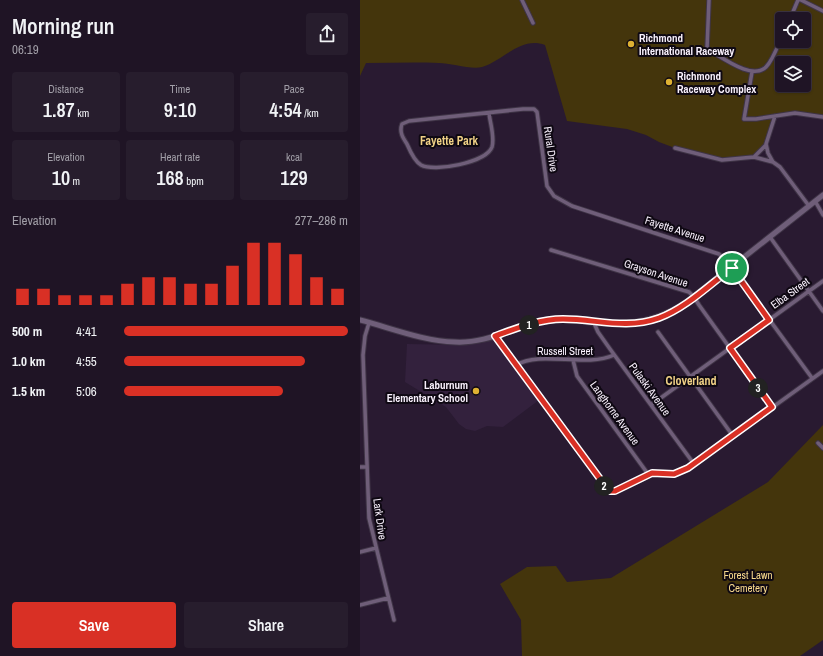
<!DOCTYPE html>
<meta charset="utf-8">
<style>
:root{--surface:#1f1425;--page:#271d2d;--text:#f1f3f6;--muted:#a19ea7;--line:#3c3342;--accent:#d93025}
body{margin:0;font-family:"Archivo Narrow",sans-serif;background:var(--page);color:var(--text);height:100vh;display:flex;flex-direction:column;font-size:15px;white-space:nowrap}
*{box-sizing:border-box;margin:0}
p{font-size:13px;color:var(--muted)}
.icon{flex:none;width:22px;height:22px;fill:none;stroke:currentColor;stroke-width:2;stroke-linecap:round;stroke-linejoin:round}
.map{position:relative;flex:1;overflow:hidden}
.panel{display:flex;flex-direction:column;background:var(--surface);width:360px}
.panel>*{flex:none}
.fabs{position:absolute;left:415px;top:12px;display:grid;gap:8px}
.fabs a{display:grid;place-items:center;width:36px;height:36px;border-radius:4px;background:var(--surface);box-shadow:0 1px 3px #0004,0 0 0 1px var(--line);font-size:20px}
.pin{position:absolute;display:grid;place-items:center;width:34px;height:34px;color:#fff;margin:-17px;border:2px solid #fff;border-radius:50%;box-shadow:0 1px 4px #0007}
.km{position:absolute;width:20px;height:20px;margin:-10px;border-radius:50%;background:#222;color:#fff;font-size:11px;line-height:20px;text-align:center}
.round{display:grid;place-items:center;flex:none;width:42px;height:42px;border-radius:4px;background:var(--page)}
.headline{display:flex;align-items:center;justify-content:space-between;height:68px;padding:0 12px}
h1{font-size:22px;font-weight:600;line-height:30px}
.stats{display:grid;grid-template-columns:repeat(3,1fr);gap:6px;height:68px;padding:4px 12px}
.stats div{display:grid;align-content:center;border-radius:4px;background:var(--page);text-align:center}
.stats b{font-size:20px;font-weight:600}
.stats small{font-size:11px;font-weight:400}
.stats p{font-size:11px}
.chart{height:112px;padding:8px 12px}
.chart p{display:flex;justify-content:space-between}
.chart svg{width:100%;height:72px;margin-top:4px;stroke:var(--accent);stroke-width:6}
.cta{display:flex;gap:8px;margin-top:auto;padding:8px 12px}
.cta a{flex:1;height:46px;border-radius:4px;background:var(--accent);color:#fff;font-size:16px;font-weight:600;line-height:46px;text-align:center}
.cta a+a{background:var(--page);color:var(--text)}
ul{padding:0 12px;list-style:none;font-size:13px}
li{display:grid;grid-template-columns:64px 48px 1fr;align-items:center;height:30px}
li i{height:10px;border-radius:5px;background:var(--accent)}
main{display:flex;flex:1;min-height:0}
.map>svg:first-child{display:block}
</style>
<main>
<section class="panel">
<div class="headline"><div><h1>Morning run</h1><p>06:19</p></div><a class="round"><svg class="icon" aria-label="share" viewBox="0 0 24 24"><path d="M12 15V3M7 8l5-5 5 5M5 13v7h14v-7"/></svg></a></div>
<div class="stats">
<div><p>Distance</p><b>1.87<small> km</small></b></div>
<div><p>Time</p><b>9:10</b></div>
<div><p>Pace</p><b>4:54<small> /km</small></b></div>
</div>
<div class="stats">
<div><p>Elevation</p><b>10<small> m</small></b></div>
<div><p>Heart rate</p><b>168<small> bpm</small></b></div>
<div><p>kcal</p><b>129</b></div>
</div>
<div class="chart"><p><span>Elevation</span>277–286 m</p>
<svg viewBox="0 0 160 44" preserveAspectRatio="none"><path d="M5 44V34M15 44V34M25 44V38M35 44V38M45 44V38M55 44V31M65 44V27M75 44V27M85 44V31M95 44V31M105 44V20M115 44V6M125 44V6M135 44V13M145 44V27M155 44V34"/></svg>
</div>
<ul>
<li><b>500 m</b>4:41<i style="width:100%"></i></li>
<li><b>1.0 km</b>4:55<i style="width:81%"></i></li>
<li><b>1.5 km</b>5:06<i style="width:71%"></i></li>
</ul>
<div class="cta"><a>Save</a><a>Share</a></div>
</section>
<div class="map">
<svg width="463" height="656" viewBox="0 0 463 656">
<rect width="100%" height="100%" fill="#291a31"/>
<path fill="#33213d" d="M135,340L179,400L143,427L127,426L115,431L106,429L99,424L86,407L45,382L47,344L102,345Z"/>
<path fill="#44350c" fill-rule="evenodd" d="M0,0H463V117L438,113L415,116L406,144L394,157L362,160L315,148L299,142L286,135L267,129L207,121L185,45C161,36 144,60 122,67C112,70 90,63 79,63C55,62 30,63 6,63L0,76ZM422,19H444V41H422ZM422,63H444V85H422Z
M463,425V640L440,656H162L161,620L140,584L167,567L196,566L207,582L251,578L408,482Z"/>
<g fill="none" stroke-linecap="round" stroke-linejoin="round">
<g stroke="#3f3446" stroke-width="5.5">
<path id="street" d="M162,0L173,23
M349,0L347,49C362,57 392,81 406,67C413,60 418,45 422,36
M441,0L463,11
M430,19L438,0
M392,72L384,119H396L435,113L463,117
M129,113C130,123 135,137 132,147C126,163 74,172 61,165C54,161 50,151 47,144C43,138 39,132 42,124L49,121L163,109H174L177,112L187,186L194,196L212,206L359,254L368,263L452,378
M415,116L406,144L408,153L413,162L420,167L449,206
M315,148L362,160L394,157L413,162
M394,157L406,145
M455,201L463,215
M410,237L463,311
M191,250L329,292L334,297L339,305L412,407
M9,323L5,336L3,355L9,518L34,620
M234,323L238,332L250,349L334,464
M298,332L373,436
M135,336L245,487L252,492L292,473L314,474L328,468L463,371
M213,360L217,376L288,474
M156,365C181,350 225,368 254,355
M291,405L463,281
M458,443L463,448
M0,467H7
M0,552L16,548
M0,605L28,598"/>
</g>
<g stroke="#3f3446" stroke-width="7">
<path id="secondary" d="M0,320C31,328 63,341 95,342C129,344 159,324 192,320C209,318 224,322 241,323C273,326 301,320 327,302L463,195"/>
</g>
<use href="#street" stroke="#6f5e79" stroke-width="3.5"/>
<use href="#secondary" stroke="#6f5e79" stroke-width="5"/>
</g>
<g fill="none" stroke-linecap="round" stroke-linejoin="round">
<g stroke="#fff" stroke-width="8">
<path id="route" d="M372,268L409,320L370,348L412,407L328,468L314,474L292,473L255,491H249L135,336C157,328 180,319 203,319C237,319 265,330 299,318C326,308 349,285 372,268Z"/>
</g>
<use href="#route" stroke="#d93025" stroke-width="5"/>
</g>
<g fill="#deb133" stroke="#0e0812" stroke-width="1.5">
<circle cx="271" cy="44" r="4"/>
<circle cx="309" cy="82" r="4"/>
<circle cx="116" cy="391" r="4"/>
</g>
<g text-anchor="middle" stroke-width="4" stroke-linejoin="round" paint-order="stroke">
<g font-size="11" font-weight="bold" fill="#f9f1fd" stroke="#0e0812" text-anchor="start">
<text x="279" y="42">Richmond<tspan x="279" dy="13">International Raceway</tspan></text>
<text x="317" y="80">Richmond<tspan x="317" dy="13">Raceway Complex</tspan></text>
<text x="108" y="389" text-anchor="end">Laburnum<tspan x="108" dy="13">Elementary School</tspan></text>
</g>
<g font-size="11" fill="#f9f1fd" stroke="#0e0812">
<text transform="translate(191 149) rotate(82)" y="4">Rural Drive</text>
<text transform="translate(315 229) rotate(18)" y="4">Fayette Avenue</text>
<text transform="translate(296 273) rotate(18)" y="4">Grayson Avenue</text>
<text transform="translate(430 293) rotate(-36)" y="4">Elba Street</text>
<text x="205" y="355">Russell Street</text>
<text transform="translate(290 389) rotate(54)" y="4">Pulaski Avenue</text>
<text transform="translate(255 413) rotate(54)" y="4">Langhorne Avenue</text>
<text transform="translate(20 519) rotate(82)" y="4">Lark Drive</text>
</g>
<g font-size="11" fill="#fadb8d" stroke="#0e0812">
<text x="388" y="579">Forest Lawn<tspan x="388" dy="13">Cemetery</tspan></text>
</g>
<g font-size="12" font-weight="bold" fill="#f0d186" stroke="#0e0812">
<text x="89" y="145">Fayette Park</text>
<text x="331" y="385">Cloverland</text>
</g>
</g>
</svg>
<div class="fabs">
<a><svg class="icon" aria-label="locate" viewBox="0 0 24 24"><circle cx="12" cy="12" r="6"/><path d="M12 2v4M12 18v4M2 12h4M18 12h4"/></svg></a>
<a><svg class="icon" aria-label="layers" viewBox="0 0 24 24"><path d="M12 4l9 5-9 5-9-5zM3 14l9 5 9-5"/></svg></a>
</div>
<div class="pin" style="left:372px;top:268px;background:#1e9e55"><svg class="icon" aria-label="arrive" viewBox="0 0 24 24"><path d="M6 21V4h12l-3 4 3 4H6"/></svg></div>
<b class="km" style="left:169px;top:325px">1</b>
<b class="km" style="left:244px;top:486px">2</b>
<b class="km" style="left:398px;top:388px">3</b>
</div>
</main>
